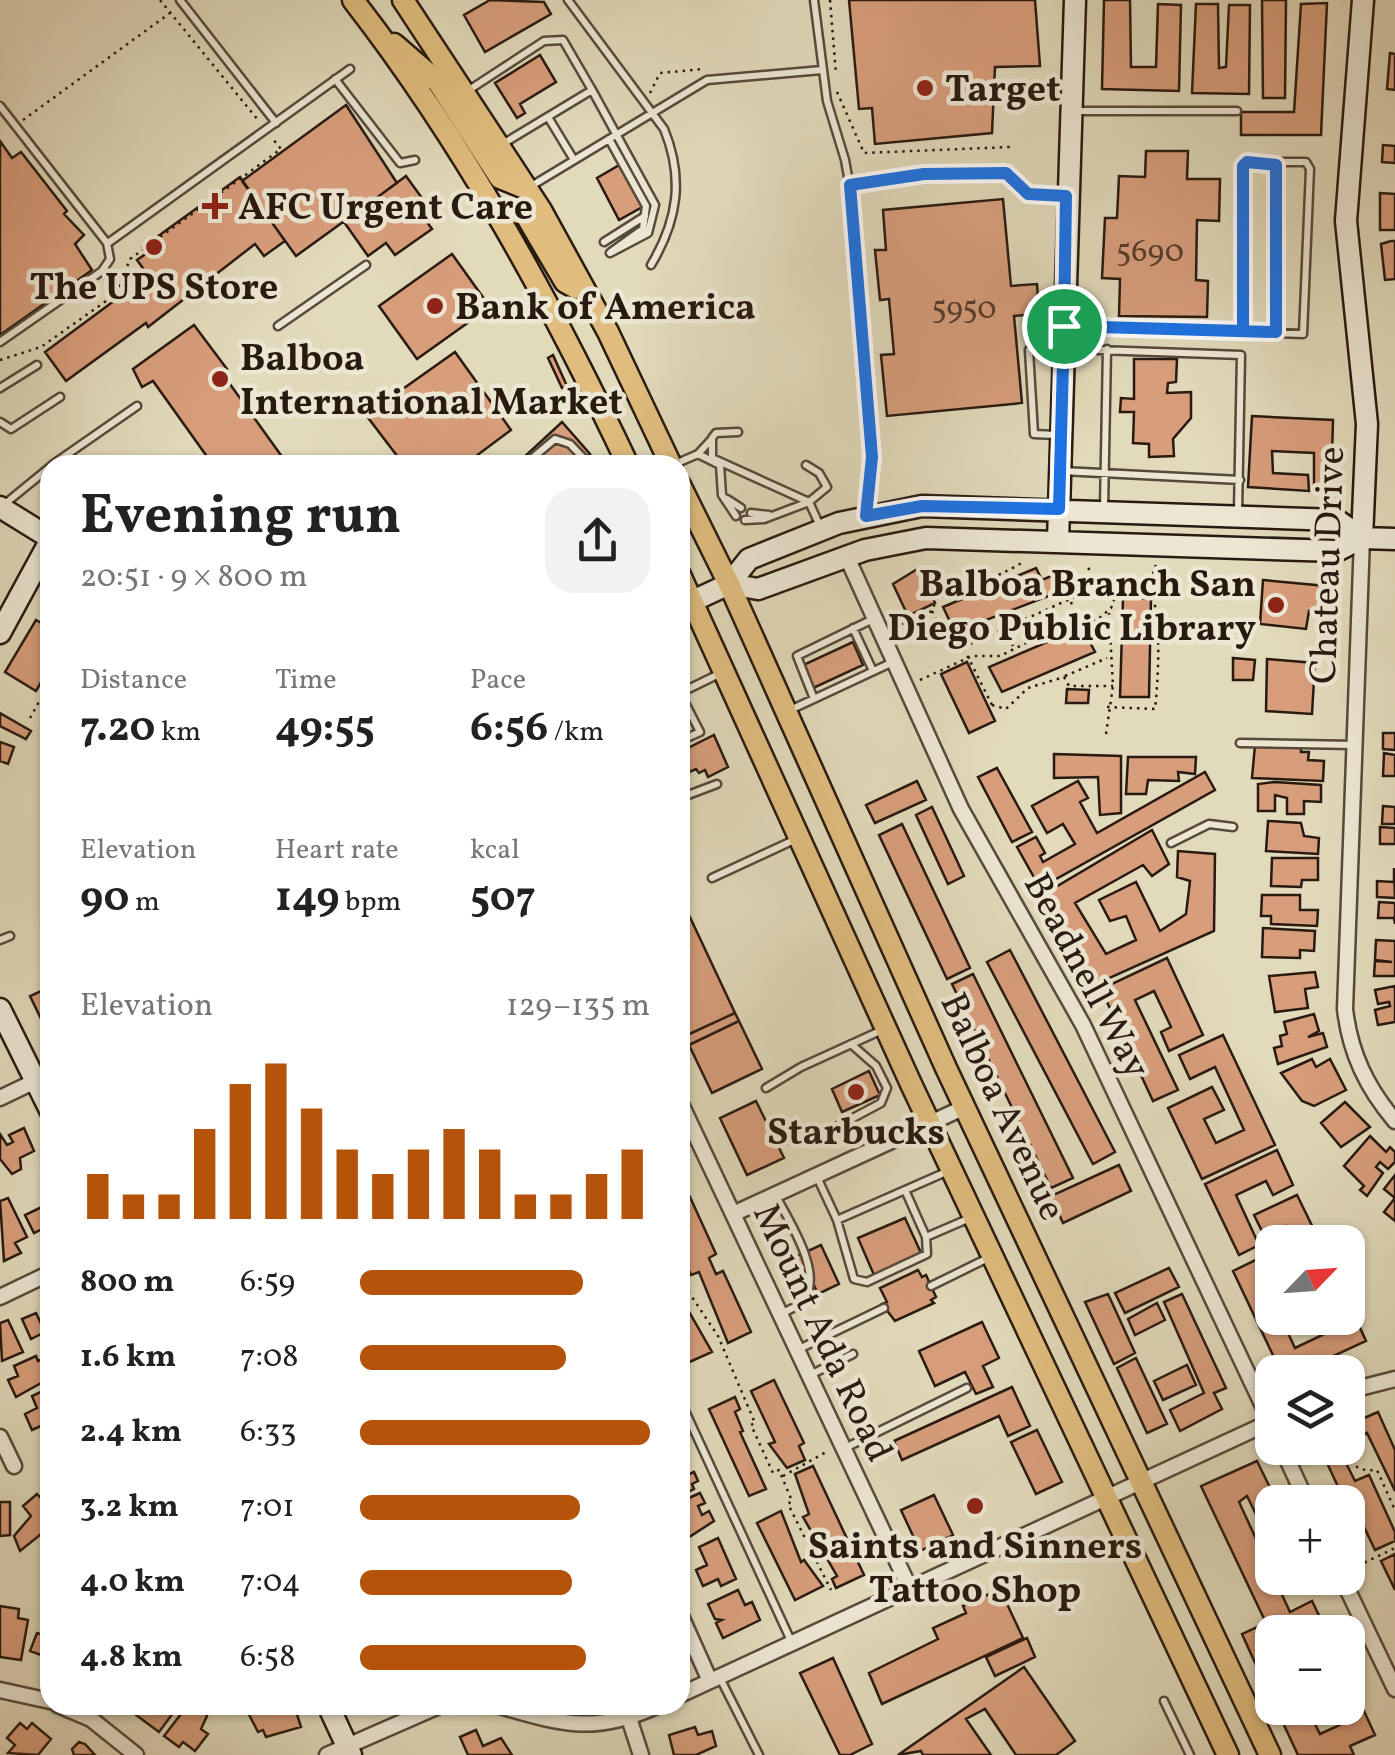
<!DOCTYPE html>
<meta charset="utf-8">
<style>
:root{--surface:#fff;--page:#f2f2f2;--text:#222;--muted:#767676;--accent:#b45309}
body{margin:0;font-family:Vollkorn,serif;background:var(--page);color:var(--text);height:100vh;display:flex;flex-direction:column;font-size:38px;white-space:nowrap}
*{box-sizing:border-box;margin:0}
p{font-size:32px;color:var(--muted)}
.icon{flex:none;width:55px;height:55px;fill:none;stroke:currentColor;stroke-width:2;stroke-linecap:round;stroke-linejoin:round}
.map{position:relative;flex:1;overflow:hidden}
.side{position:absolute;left:40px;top:455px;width:650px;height:1260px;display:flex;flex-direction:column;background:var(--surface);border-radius:30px;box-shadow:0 2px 8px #0004}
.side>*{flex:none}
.needle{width:65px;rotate:65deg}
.buttons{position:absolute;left:1255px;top:1225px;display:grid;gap:20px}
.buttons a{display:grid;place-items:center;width:110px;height:110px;border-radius:20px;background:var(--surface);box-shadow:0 2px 8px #0004;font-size:50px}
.pin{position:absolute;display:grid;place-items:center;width:85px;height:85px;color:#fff;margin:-42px;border:5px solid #fff;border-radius:50%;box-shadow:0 2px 10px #0007}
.round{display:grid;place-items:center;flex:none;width:105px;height:105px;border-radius:30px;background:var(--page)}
.head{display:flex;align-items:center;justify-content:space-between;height:170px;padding:0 40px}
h1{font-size:55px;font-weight:700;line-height:75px}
.metrics{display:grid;grid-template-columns:repeat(3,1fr);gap:15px;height:170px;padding:10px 40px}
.metrics div{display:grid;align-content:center}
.metrics b{font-size:42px;font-weight:700}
.metrics small{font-size:28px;font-weight:400}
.metrics p{font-size:28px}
.chart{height:280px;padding:20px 40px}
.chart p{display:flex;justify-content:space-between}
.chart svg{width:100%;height:180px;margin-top:10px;stroke:var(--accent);stroke-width:6}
ul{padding:0 40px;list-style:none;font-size:32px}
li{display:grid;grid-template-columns:160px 120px 1fr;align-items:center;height:75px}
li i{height:25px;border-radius:12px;background:var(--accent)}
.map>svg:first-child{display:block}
</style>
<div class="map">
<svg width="1395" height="1755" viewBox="0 0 1395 1755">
<rect width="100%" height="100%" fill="#e1dabb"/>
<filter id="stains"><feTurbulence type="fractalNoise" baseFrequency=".002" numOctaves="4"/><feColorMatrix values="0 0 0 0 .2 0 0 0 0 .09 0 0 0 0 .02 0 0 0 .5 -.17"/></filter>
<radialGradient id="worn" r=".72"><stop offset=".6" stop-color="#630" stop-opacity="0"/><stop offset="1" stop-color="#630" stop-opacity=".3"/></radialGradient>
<path fill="#d89e7c" stroke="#291a11" stroke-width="2.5" d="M490,0L544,2L551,14L485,52L464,15Z
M849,0H1035L1040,66L995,67L992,133L875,144L872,108L859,109Z
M1104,0H1130L1131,67H1156L1158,4L1181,5L1179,91L1102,89Z
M1262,0H1286L1285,98H1263Z
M1327,3L1321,135H1241V112H1294L1301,4Z
M1196,4H1218L1219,68L1226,67L1229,5H1250L1249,94L1192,93Z
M1390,53L1395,54V90L1387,89Z
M540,55L556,82L520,104L525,113L517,118L495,83Z
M346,105L397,183L296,256L242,181Z
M0,141L12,158L21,152L67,211L64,214L84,235L75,244L92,270L0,335Z
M1383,145L1395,146V163L1382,162Z
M1146,151H1188L1187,179H1220L1219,221L1197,220L1196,280L1208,281L1207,317L1119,316L1120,279L1102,278L1105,218H1117L1119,176L1145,177Z
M621,164L644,206L619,220L597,178Z
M406,176L432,212L424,218L432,229L395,255L386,243L368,256L344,222Z
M240,177L285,241L264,256L255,244L148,327L146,323L66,381L45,352L122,295L124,287L145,271L137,260L147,253L143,247Z
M1380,193L1395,194V230H1380Z
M1003,199L1011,286L1037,284L1039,314L1014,316L1022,403L887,416L881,355L894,354L889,299L880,300L875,250H886L883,210Z
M1391,241H1395V279L1385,280L1381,244Z
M452,254L490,307L417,359L379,306Z
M194,325L227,369L222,373L288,465H213L153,381L142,387L133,369Z
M455,352L511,430L464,465H404L366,415Z
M553,355L567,386L562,388L548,358Z
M1134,359H1177L1176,382L1168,383L1167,393L1191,392V418L1173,439L1174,456L1149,457V444L1133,443L1134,412H1120L1121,398L1134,399Z
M1252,416L1333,420L1331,492H1314V453L1272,451L1273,473L1308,475L1309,491L1248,487Z
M562,422L590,454L578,465H528L522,459Z
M919,568L935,603L908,616L893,584Z
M1036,568L1042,580L1056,574L1064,590L955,632L943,607Z
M1263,580L1326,586L1324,611H1309L1306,629L1260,624Z
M1151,598L1149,697H1120L1123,599Z
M36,620L50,628V667L36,691L5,672Z
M1082,627L1095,652L1002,692L989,667Z
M853,642L863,665L811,689L801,666Z
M1233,658L1255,660L1253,680H1233Z
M1267,659L1315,663L1312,714L1266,711Z
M967,662L995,721L969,733L941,674Z
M1067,689L1089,690L1088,703H1066Z
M0,713L31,731L26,739L0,726Z
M1383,733H1395V750L1383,749Z
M714,735L728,767L708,777L705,770L699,773L696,769L680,776V752Z
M0,742L14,747L8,764L0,761Z
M1255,745L1301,747V752H1309L1308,760L1324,761L1323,781L1252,778Z
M1384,753L1395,755V776H1383Z
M1054,754L1121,756V813L1100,815L1098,777L1054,778Z
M1128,757H1196L1195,774L1178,772L1179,781L1148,780L1146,794H1126Z
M997,768L1032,832L1012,842L978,777Z
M1205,772L1215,790L1040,888L1017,847L1036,837L1045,853L1040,856L1043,862L1075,844L1063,824L1047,833L1032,806L1078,781L1088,798L1080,802L1097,833Z
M917,781L926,800L875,823L866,805Z
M1275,782L1321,785V802L1304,801V814H1287V798L1275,795V811H1258V784Z
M1383,806L1395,807V824H1382Z
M932,807L964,876L948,884L916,815Z
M1268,821L1301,823L1304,836L1319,838L1318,854L1266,851Z
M902,824L970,968L947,979L879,835Z
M1380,827L1395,828V844H1380Z
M1152,830L1169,864L1152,876L1143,865L1075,903L1106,954L1136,940L1126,916L1110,921L1099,900L1136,882L1160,931L1186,914L1190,881L1177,877L1178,851L1215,854L1214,931L1094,985L1044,894Z
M1272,858H1318V880H1302L1301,887L1271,886Z
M1394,868L1395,898L1377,897V881L1394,882Z
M1262,895H1300V910H1318L1317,926L1271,924V916H1261Z
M680,896L735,1013L685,1036L680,1025Z
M1379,902L1395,903V924L1394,918H1378Z
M1263,928L1315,931L1314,951L1300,950V958L1262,957Z
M1376,940L1395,941V976H1374L1375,961L1392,962L1375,960Z
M1010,950L1115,1152L1093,1164L987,962Z
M1167,958L1203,1035L1169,1051L1161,1032L1171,1027L1154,991L1135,1000L1178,1090L1153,1101L1101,989Z
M1315,972L1318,987L1305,989L1308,1008L1275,1012L1269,976Z
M973,974L1073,1178L1051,1188L952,984Z
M1395,986V1022L1378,1025L1375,1010L1390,1006L1389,1002L1378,1004L1375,990Z
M50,987V1020L43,1023L30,996Z
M735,1013L739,1021L689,1045L685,1036Z
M1314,1014L1319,1031L1308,1037L1323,1033L1327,1047L1278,1064L1274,1048L1282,1046L1280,1036L1287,1034L1284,1022Z
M739,1021L762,1069L712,1093L689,1045Z
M1223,1035L1275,1145L1202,1179L1168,1108L1212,1087L1224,1110L1204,1119L1216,1143L1244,1130L1215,1067L1190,1079L1179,1055Z
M1312,1059L1316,1067L1330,1059L1346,1090L1314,1106L1302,1101L1281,1073Z
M869,1071L880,1095L842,1112L832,1089Z
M756,1101L784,1158L747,1175L720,1118Z
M1345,1102L1370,1127L1341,1147L1321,1123Z
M24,1128L34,1151L20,1158L21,1169L12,1174L0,1159V1134L7,1145L13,1142L9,1135Z
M1370,1136L1386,1152L1390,1147L1395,1152V1162L1388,1169L1380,1162L1376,1167L1383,1173L1367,1196L1360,1190L1364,1186L1344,1166Z
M1277,1150L1293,1185L1273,1195L1266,1181L1236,1195L1259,1245L1239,1255L1205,1184Z
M1119,1165L1131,1191L1063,1223L1051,1196Z
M1395,1175V1221L1384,1212L1395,1198L1384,1189Z
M1297,1195L1320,1242H1294L1286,1226L1265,1237L1254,1215Z
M690,1197L716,1254L709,1258L716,1274L723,1271L751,1332L728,1343L699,1272L691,1275L680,1251V1202Z
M8,1198L27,1237L15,1243L21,1253L4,1261L0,1201Z
M50,1203V1225L34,1233L25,1215Z
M905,1218L921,1253L874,1275L858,1238Z
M821,1245L839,1284L818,1294L812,1281L796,1288L784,1262Z
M1272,1252V1273L1262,1278L1272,1300V1318H1281L1295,1348L1335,1329L1329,1318H1348V1301L1366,1341L1299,1372H1281L1233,1271Z
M1169,1268L1179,1287L1125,1313L1115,1293Z
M918,1270L922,1277L926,1275L936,1297L931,1300L934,1303L895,1321L882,1304L887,1302L880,1288Z
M1108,1294L1135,1353L1114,1364L1085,1302Z
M1182,1294L1226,1388L1214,1393L1222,1409L1180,1431L1170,1410L1204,1393L1164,1302Z
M680,1296L712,1352L685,1364L680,1353Z
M1157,1303L1165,1320L1135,1335L1128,1319Z
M36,1313L45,1332L31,1339L22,1319Z
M8,1320L23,1352L2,1361L0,1323Z
M982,1322L999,1358L983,1366L993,1387L976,1394L965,1372L935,1386L919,1351Z
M36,1356L38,1361L44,1358L50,1378L16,1397L8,1380L18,1376L14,1366Z
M1136,1358L1167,1424L1147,1433L1117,1368Z
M1187,1365L1196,1385L1163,1400L1154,1381Z
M774,1380L804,1443L799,1446L805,1460L787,1468L769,1444L775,1442L751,1391Z
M1012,1387L1030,1426L1008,1436L999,1416L902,1460L894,1441Z
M49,1388L50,1422L32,1430L25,1414L37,1408L32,1396Z
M735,1397L740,1409L735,1412L743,1431L740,1432L766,1489L749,1496L709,1409Z
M1378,1412L1395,1450V1491L1367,1433L1348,1442V1425Z
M1037,1430L1062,1482L1036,1494L1011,1442Z
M1343,1457L1355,1481L1369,1475L1395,1532V1541L1375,1550L1346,1489L1340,1491L1327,1463Z
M680,1459L687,1475L694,1472L698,1481L692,1484L694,1489L680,1496Z
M1257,1461L1277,1502H1272V1547L1247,1496L1239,1502L1290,1612L1312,1601L1327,1632H1272V1700L1242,1634L1266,1623L1201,1486Z
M813,1466L864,1575L836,1588L832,1579L837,1576L803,1517L809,1514L795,1474Z
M700,1493L705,1503L698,1506L702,1515L709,1511L714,1521L680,1543L684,1523L680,1502Z
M37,1494L50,1508V1527L20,1551L14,1536L31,1516L23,1506Z
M934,1495L953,1535L920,1551L901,1510Z
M0,1502H10V1535L0,1536Z
M781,1511L801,1562L804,1560L823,1586L795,1600L757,1523Z
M718,1538L736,1579L721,1586L718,1579L703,1586L696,1570L707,1565L699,1547Z
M1395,1554V1590L1381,1561Z
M1000,1589L1023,1638L882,1704L869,1673L938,1639L933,1628L966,1613L963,1606Z
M738,1590L745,1605L752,1602L760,1620L723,1638L716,1623L722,1620L715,1619L708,1604Z
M0,1606L19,1609L18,1618L28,1620L21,1660L0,1657Z
M50,1627V1666L42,1663L44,1656L30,1651L37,1633L47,1636Z
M1027,1638L1035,1657L995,1676L986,1657Z
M833,1658L872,1744L850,1755H840L800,1673Z
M1024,1667L1075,1741L1056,1755H1016L985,1709L966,1719L991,1755H923L921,1751L898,1755Z
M1348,1676L1375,1735L1350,1746L1354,1755H1298L1276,1708H1307L1320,1734L1340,1725L1332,1708H1348Z
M137,1705H179L159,1732L132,1712Z
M188,1705H200L207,1716L201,1729L208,1734L195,1751L183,1742L179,1747L164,1736Z
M294,1705L301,1727L266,1737L263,1730L258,1732L245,1707Z
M20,1723L27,1729L32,1723L51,1739L38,1755L8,1753L15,1745L7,1738Z
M695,1727L698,1735L712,1731L716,1746L696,1755H674L669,1735Z
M476,1730L483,1746L501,1738L512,1755H468L460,1737Z
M79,1742L85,1744L95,1755H74L72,1749Z"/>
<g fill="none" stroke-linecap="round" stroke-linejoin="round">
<g stroke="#574a3c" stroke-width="11">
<path id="lane" d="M180,0L276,123
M568,0L664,129C684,178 678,220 651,265
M814,0L827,101L845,160L854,210L872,457L866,513
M335,79L400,163L415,160
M469,90L544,41L563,40L592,90L501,145
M592,90L655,205L648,233L610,253
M0,106L107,243L110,259L102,271L0,342
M1075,111H1237
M548,117L574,160
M609,139L646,206L643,229L611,252
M850,185L923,174L1006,173L1028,194L1064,196
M528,188L707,80L822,70
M604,242L645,216
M108,243L350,69
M278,326L366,265
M1070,326L1303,334L1310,169L1306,162H1247L1243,166V331
M1275,332L1276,165
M1070,349L1241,355L1238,512
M1029,350L1034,434L1056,435
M0,388L37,365
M0,422L11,429L60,397
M738,432L716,433L712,438V458L809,502L827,487L819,473L806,465
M698,454L720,465L722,495L736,516
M675,464L698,454L710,441
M52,465L137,406
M524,465L555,439L570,444L590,465
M1062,471L1240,480
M727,499L741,508
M6,503L50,467
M1104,508L1107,349
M751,513L769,515
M745,520L764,519L809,502L820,526
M853,628L873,671
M680,693L700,732L680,741
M680,693L719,674
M814,699L797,656L873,619
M788,711L893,662
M1240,743L1354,745
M680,798L717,784
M1171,843L1209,824L1233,827
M712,878L794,840
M0,940L10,936
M766,1088L801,1067L880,1031
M790,1140L836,1127L881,1103L887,1088L876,1066L851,1044
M817,1177L837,1220L946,1172
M905,1190L926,1237L970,1218
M776,1196C788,1220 825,1274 803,1301C799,1306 788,1310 783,1313
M837,1220L854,1279L867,1282L927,1254L926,1237
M931,1286L988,1258
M797,1350L884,1308
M810,1375L853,1354
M680,1400L792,1643
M843,1449L967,1388
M720,1678L759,1755
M1164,1701L1190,1755"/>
</g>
<g stroke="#574a3c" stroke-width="19">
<path id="street" d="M1362,538L1345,1009C1350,1053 1367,1088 1395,1121
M846,555L961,809L1083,1025L1272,1425
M0,1098L50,1074
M680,1102L910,1589
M733,1214L965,1107
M0,1297L50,1273
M1348,1391L1395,1379
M0,1437L14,1466
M1282,1448L1307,1502
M1342,1578L1395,1689
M680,1614L710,1681
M0,1690L50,1701
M680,1695L1272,1421
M58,1705L91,1719L136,1755
M496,1705C562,1724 594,1735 659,1705
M629,1718L641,1755
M327,1755L441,1705"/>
</g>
<g stroke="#291a11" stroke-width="25">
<path id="secondary" d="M0,507L50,538
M1362,538L1367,424L1346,221L1363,0
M1058,541L1075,0
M729,584L758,589L865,550L926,538L1337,551L1362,538L1395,539
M680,607L729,584L749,559L839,523L922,506L1337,520L1362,538
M0,633L50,541
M0,1009L50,1110
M328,1705L351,1755"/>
</g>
<g stroke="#291a11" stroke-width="25">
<path id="primary" d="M353,0C464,143 551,302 628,465
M403,0L541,210L608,332L671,465
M394,44L438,82L500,178L527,189
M494,208L525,214L565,282L576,288
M680,485L729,584L946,1068L1270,1755
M680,575L911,1084L1228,1755"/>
</g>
<path stroke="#291a11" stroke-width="2.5" stroke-dasharray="2.5 5" stroke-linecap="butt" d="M160,0L258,120
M830,0L836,74
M837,92L864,153L1010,147
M650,93L660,73L704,69
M23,120L170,13
M0,360L41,347L116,294L130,259L281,149L272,138
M1090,591L1116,595L1140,586L1148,588L1156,565
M1071,602L1076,618
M932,611L949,645L963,647L1088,591L1089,564
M895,627L932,611L937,598C951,597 1012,570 1023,562
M1006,631L1013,646
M964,649L992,705L989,707
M1065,676L1107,658
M920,680L972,656H1000L1076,618L1096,621L1111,608L1116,595
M992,705L1006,709L1028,688L1064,677L1069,686H1113
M1107,707L1155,709C1158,683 1163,605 1148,588
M30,718L50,682
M1106,734L1113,686L1109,613
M680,1279L718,1336L755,1423L751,1425L773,1473L779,1470L792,1501L788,1504L831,1590
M1307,1464L1344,1450C1352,1466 1359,1472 1377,1470L1395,1510
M783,1476L828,1451
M1351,1569L1395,1548"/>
<use href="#lane" stroke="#ece7d3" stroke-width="6"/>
<use href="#street" stroke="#ece7d3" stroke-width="14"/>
<use href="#secondary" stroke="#ece7d3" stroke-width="20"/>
<use href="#primary" stroke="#e0bd7e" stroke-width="20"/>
</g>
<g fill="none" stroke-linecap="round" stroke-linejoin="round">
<g stroke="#fff" stroke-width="20">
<path id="route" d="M1064,326L1059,509L922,506L866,516L872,457L850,185L924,174L1006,173L1028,194L1066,196L1064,326L1276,332V165L1247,162L1243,166V331L1064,326"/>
</g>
<use href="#route" stroke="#1a73e8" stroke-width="12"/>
</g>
<g fill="#8f2418" stroke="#ece7d3" stroke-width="4">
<circle cx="925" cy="88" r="10"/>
<path d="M210 191h10v10h10v10h-10v10h-10v-10h-10v-10h10z"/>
<circle cx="154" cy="247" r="10"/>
<circle cx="435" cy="306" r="10"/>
<circle cx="220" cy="379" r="10"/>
<circle cx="1276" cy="605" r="10"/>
<circle cx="856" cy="1092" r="10"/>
<circle cx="975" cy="1506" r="10"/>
</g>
<g text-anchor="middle" stroke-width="9" stroke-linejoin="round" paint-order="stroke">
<g font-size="32" fill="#553b2c">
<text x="1150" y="261">5690</text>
<text x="964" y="318">5950</text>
</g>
<g font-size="38" font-weight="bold" fill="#291a11" stroke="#ece7d3" text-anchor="start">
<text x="945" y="101">Target</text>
<text x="238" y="219">AFC Urgent Care</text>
<text x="154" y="299" text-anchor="middle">The UPS Store</text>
<text x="455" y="319">Bank of America</text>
<text x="240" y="370">Balboa<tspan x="240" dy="44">International Market</tspan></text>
<text x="1256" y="596" text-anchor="end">Balboa Branch San<tspan x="1256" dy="44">Diego Public Library</tspan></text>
<text x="856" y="1144" text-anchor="middle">Starbucks</text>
<text x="975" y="1558" text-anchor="middle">Saints and Sinners<tspan x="975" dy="44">Tattoo Shop</tspan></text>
</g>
<g font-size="38" fill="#291a11" stroke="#ece7d3">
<text transform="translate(1326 565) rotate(-88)" y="13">Chateau Drive</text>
<text transform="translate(1088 975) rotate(62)" y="13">Beadnell Way</text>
<text transform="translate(1004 1106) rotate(65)" y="13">Balboa Avenue</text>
<text transform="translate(824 1332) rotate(65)" y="13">Mount Ada Road</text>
</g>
</g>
<rect width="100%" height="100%" filter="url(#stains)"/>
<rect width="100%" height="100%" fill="url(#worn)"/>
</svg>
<div class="buttons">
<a><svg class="needle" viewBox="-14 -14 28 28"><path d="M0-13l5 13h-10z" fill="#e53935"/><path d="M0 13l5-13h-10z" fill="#767676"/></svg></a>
<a><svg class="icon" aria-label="layers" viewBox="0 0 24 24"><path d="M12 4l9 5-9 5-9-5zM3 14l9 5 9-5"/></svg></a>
<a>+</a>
<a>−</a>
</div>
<div class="pin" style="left:1064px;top:326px;background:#1e9e55"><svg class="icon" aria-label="arrive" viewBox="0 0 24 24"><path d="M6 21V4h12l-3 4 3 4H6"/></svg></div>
<section class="side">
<div class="head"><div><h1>Evening run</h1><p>20:51 · 9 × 800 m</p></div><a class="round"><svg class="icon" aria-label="share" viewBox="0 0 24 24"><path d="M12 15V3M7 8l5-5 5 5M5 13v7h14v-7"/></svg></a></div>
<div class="metrics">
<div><p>Distance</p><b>7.20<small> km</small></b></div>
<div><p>Time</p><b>49:55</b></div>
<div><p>Pace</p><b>6:56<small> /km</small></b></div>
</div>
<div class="metrics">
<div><p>Elevation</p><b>90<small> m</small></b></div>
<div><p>Heart rate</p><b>149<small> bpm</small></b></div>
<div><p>kcal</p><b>507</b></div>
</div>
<div class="chart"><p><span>Elevation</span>129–135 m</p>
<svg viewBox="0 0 160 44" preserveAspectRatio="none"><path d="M5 44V33M15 44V38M25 44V38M35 44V22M45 44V11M55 44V6M65 44V17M75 44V27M85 44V33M95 44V27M105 44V22M115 44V27M125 44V38M135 44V38M145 44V33M155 44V27"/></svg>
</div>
<ul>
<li><b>800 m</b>6:59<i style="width:77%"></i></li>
<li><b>1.6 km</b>7:08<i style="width:71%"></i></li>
<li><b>2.4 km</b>6:33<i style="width:100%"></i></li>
<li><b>3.2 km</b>7:01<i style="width:76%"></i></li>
<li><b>4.0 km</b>7:04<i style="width:73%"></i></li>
<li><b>4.8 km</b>6:58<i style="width:78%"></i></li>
</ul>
</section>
</div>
